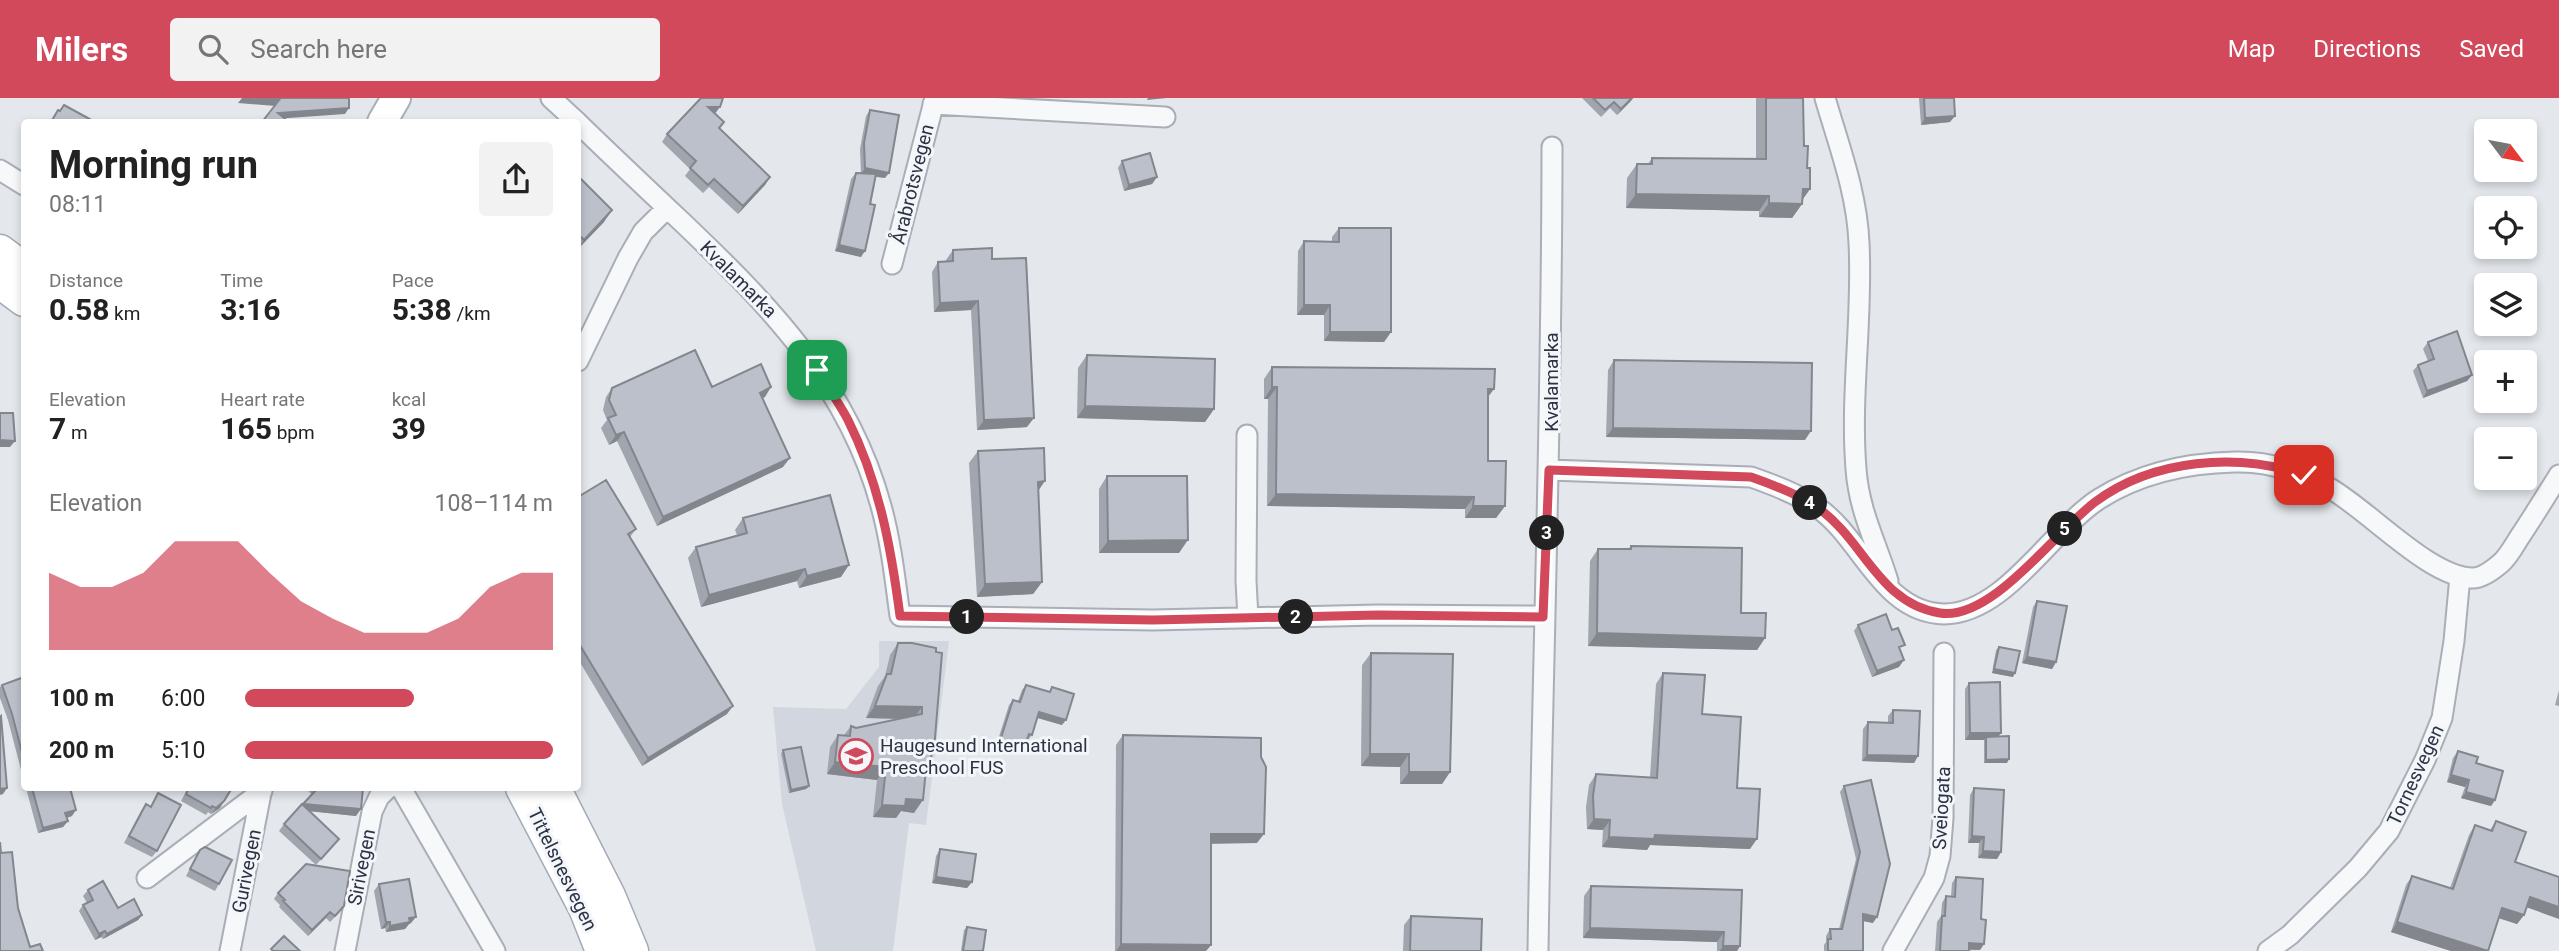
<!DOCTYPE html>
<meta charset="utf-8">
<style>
:root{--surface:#fff;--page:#f2f2f2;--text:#222;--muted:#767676;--accent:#d1495b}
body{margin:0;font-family:Roboto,sans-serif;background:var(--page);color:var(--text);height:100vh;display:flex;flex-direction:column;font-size:26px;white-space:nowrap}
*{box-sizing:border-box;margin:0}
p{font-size:23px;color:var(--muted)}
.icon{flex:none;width:38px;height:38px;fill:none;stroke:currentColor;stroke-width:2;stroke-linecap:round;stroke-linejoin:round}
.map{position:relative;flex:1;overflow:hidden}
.side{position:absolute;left:21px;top:21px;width:560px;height:672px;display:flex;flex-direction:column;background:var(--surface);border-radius:7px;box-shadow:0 4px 10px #0003}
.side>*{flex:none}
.needle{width:46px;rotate:122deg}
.buttons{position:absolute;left:2474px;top:21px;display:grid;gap:14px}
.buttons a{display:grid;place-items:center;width:63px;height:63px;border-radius:7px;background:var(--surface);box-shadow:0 4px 10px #0003;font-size:35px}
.pin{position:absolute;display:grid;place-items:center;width:60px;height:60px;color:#fff;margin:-30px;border-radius:14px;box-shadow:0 4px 10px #0006}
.km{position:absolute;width:35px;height:35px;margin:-18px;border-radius:50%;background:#222;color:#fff;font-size:19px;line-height:35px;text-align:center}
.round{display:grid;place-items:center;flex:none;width:74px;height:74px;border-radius:7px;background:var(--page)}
.headline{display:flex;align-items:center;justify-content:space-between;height:119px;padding:0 28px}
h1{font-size:38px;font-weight:700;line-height:52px}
.stats{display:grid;grid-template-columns:repeat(3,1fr);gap:10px;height:119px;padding:7px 28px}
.stats div{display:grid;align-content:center}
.stats b{font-size:30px;font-weight:700}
.stats small{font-size:19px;font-weight:400}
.stats p{font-size:19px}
.chart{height:196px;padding:14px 28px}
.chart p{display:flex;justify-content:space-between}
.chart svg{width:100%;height:126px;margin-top:7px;fill:var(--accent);opacity:.7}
ul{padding:0 28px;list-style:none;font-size:23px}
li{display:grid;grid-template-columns:112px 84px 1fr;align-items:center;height:52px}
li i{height:18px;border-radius:9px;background:var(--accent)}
header{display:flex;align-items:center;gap:42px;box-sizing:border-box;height:98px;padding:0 35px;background:var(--accent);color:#fff}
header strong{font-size:33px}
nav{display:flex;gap:38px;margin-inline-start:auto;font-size:24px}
.search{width:490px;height:63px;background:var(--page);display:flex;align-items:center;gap:18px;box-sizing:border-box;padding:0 24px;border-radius:7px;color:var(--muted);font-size:26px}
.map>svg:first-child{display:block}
</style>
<header>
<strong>Milers</strong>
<div class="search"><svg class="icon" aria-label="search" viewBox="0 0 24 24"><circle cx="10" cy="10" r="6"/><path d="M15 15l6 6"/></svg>Search here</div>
<nav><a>Map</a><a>Directions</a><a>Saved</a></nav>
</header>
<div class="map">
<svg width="2559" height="853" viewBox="0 0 2559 853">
<rect width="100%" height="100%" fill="#e4e7ec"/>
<path fill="#d2d6de" d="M879,543H949L926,727L909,725L893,853H816L782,706L773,609L846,611L879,569Z"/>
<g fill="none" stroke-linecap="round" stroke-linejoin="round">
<g stroke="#a9aeb7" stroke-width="23">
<path id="minor" d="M551,0L577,24
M1825,0C1839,48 1857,95 1859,145C1863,220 1850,296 1856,371C1859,413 1876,444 1888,483
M933,6L1165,19
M578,25C612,58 647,91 682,124C769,207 848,287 881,408C891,444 895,481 900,518L1153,522L1378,517L1543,518
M0,72L24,87
M892,166L935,0
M578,263L628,160L643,134L667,110
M1247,337L1246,483L1248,520
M1549,372L1751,379C1774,387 1798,396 1818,410C1862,440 1882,515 1944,516C2005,516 2051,432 2099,401C2140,375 2187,365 2235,364C2267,363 2298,373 2326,388C2366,409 2429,480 2473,480C2482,480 2494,471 2501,465C2508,459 2514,448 2519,440C2533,419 2546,398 2559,377
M401,690L495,853
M147,780L262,693
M230,853L262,690
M345,853L372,714L379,699L388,690
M1538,853C1542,585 1552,317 1552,49
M1893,853L1934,780L1940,758L1943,720L1944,555
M2268,853L2290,837L2358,770L2389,733L2425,662L2442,620L2454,543L2460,478"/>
</g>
<g stroke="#a9aeb7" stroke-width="32">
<path id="secondary" d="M382,24L396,0"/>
</g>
<g stroke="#a3abb8" stroke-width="35">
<path id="primary" d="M0,153L24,171
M0,184L24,202
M522,690L585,810L602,853
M554,690L609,798L632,853"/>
</g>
<use href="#minor" stroke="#f7f8fa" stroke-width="19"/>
<use href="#secondary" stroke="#fff" stroke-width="28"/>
<use href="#primary" stroke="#fff" stroke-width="32"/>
</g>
<path fill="#a1a5ae" d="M1582,0H1633L1617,17L1610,10L1601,19Z
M1756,0H1803L1804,48L1810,91L1803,101L1802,106L1792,120L1759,119V113L1626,110L1627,80L1637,66H1648L1652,60L1756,61Z
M1919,0H1954L1950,24L1921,27Z
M870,12L885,80L876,79L861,159L835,153L851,81L856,75L861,76L860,51L866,18Z
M715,16L724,24L719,31L770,79L765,87L738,116L709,89L703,95L685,78L690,71L662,44L667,36Z
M1122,63L1157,79L1152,86L1124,93L1118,70Z
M578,78L604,124L578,151Z
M1339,130L1391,234L1384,244L1324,243V217H1297L1298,153L1304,143L1332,144V139Z
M953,152L992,161L1027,329L977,332L971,212L934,214L932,174L938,164H946V162Z
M2428,244L2472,277L2467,283L2423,300L2413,273L2418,267L2428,263L2423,251Z
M1087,257L1214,311L1205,324L1077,320L1078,270Z
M1614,262L1805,342L1606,339L1608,272Z
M1272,269L1488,299V363L1505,408L1496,420H1465V411L1267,408L1268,301H1264V281Z
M712,289L765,299L762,300L783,369L657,428L617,343L609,347L601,330L607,322L603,312L606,299L612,290Z
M978,353L1042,484L1033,496L977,499L969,365Z
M1107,378L1179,455H1099V391Z
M578,399L636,431L630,439L727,616L642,668L578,561Z
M743,420L841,479L799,490L797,483L701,509L688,460L696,449L737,437L735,432Z
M1631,448L1741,515L1765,540L1757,552L1588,548L1590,463L1598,451H1628Z
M2037,503L2056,564L2052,571L2022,565L2033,509Z
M1858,527L1892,532L1900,553L1899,569L1872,579L1854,533Z
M898,545H912L932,656L930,672L925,679L914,715L901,713L896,720L873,719L877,682L827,676L830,649L838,637H844L851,628L856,630L898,621L866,620L878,588L885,578L890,557Z
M1999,549L2013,579L1992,575L1996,552Z
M1371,555L1450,674L1442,686H1400V669L1361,668L1362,567Z
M1663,575L1702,616L1737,690L1750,751L1650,747L1647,752L1602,749L1603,732L1587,731L1586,709L1589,687L1596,676L1650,679L1656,586Z
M24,579V683L8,622L0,600V589L2,587Z
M1969,585L1998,638L2007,665H1984V642H1965V591Z
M1026,587L1049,594L1052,589L1062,627L1037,620L1032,637L1028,642H1027L1024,650L1020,656L996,648L1009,607L1013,602L1018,603L1022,592Z
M2559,592V608L2555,607Z
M1893,612L1918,658L1914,665L1862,663L1863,631L1868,624L1888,625V618Z
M1123,637L1257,745H1211V847L1206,853H1115L1116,647Z
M783,652L809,688L806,691L789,695L781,656Z
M2458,653L2476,665L2495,702L2491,708L2461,700L2465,689L2447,684L2453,660Z
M1871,682L1873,825L1863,823V853H1824V847L1826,844V838L1830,831H1839L1856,761L1840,694L1844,688Z
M26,690H70L72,718L67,720L68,723L63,729L38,735Z
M188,690H232L220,710L211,716L208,714L206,717L181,703Z
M306,690H363L356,718L310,713L339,741L316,767L279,733L284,726L312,697Z
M1974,690L2001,754L1997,761L1978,760L1979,745H1968L1970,697Z
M158,695L157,753L152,759L124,745L141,713L146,706L150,709Z
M2496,723L2515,764L2526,809L2524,817L2517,826L2499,820L2488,853H2451L2391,834L2406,787L2412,778L2450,790L2469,737L2475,727L2490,732Z
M940,751L972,784L967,790L932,785L936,758Z
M200,752L219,786L215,793L186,778Z
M1956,779L1981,821L1984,846L1980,852L1935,853L1937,824L1941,818L1942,805L1946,798H1951L1952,785Z
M379,786L411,825L409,826L405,831L386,834L385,830L381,831L374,793Z
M1591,788L1742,792L1740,848L1737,853H1717V844L1583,840L1584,798Z
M88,792L118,810L142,817L138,822L103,841L101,839L95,842L79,813L83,807L87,805L83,798Z
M278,795L340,814L330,824L326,820L308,838L279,809L280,807L274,801Z
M1411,818L1481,853H1403L1404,827Z
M967,829L983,853H961L964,832Z"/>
<path fill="#83868d" d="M242,0H262L280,1L276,8L238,5Z
M1148,0H1167L1147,2Z
M1632,0H1633L1631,3L1617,17L1621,11Z
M708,9H720L714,17Z
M349,10L345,16L274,21L278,15Z
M1955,18L1950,24L1921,27L1925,20Z
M865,70L889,75L885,80L861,76Z
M770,79L765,87L738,116L743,108Z
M1157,79L1152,86L1124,93L1129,87Z
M1803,91H1810L1800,105Z
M1636,96L1769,98L1759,113L1626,110Z
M1769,105L1802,106L1792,120L1759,119Z
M612,112L604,124L578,151L584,142Z
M839,147L865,153L861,159L835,153Z
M978,203L971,212L934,214L940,205Z
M1304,207H1330L1324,217H1297Z
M1330,234H1391L1384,244L1324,243Z
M2472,277L2467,283L2423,300L2427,293Z
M771,289L765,299L753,304L760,295Z
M1272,289H1277L1268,301H1264Z
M1488,291H1494L1485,303Z
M1085,308L1214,311L1205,324L1077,320Z
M1034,320L1027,329L977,332L984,322Z
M1613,330L1811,333L1805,342L1606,339Z
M624,334L617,343L609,347L616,337Z
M0,342L15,343L10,349H0Z
M790,360L783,369L657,428L663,419Z
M1045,383L1036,396L1038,384Z
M1276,396L1474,399L1465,411L1267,408Z
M1473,408H1505L1496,420H1465Z
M1188,442L1179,455H1099L1108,443Z
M849,467L841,479L799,490L807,478Z
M805,471L797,483L701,509L709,497Z
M1042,484L1033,496L977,499L985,486Z
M1597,535L1765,540L1757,552L1588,548Z
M2027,559L2056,564L2052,571L2022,565Z
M1904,562L1899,569L1872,579L1877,573Z
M1994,571L2015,575L2013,579L1992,575Z
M733,608L727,616L642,668L648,660Z
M875,608L922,609L913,621L866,620Z
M1039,614L1066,622L1062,627L1035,619Z
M1970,635H2001L1996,642L1986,639L1984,642H1965Z
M1000,643L1024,650L1020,656L996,648Z
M1370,656H1409L1400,669L1361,668Z
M1867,657L1918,658L1914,665L1862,663Z
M2009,661L2007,665H1984L1986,662Z
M835,664L886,669L877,682L827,676Z
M1409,674H1450L1442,686H1400Z
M2451,677L2469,682L2465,689L2447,684Z
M809,688L806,691L789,695L791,692Z
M7,690L3,696L0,697V691Z
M2466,694L2495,702L2491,708L2461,700Z
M906,701L923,702L914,715L901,713L896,720L873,719L882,707Z
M224,703L220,710L211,716L216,710Z
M303,706L361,711L356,718L298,712Z
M76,712L72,718L61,721L65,715Z
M1594,721L1610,722L1603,732L1587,731Z
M68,723L63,729L38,735L43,730Z
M1211,736H1264L1257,745L1205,746Z
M1655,737L1757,741L1750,751L1650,747L1647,752L1602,749L1609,739Z
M1972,738L1984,739L1979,745H1968Z
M1983,753L2001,754L1997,761L1978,760Z
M936,779L972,784L967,790L932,785Z
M2530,799L2559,809V821L2523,808Z
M2502,810L2524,817L2517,826L2495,819Z
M330,814L326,820L308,838L312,832Z
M1863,816L1877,819L1873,825L1858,822Z
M142,817L138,822L103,841L107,836Z
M416,819L411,825L409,826L405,831L386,834L390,828L409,820Z
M386,824H390L385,830L381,831Z
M2397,824L2487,853H2451L2391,834Z
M1590,830L1724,834L1717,844L1583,840Z
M105,833L101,839L95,842L99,836Z
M1969,845L1984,846L1980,852L1965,851Z
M1121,846L1211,847L1206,853H1116Z
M1723,848H1740L1737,853H1720Z"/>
<path fill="#bbc0ca" stroke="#83868d" stroke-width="2" d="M262,0H349V10L278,15L289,24H262L280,1Z
M701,0H723L720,9H708L724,24L719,30L770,79L743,108L714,81L708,87L690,70L696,63L667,36Z
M1593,0H1632L1621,11L1614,4L1605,12Z
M1766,0H1803L1804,48H1808L1807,70H1810V91H1803L1802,106L1769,105V98L1636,96L1637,66H1652V60L1766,61Z
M1924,0H1954L1955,18L1925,20Z
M64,7L95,24H51L58,12L60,13Z
M870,12L899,17L889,75L865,70L864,45Z
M1150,55L1157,79L1129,87L1122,63Z
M856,75L876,76L870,106L875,107L865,153L839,147Z
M578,78L612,112L584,142L578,136Z
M1339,130H1391V234H1330V207H1304V143L1339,144Z
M992,150V161L1026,160L1034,320L984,322L978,203L940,205L938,164L953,163V152Z
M2457,233L2472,277L2427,293L2418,267L2434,261L2428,244Z
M695,252L712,289L761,266L771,289L760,295L790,360L663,419L624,334L616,337L608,320L616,317L609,302L612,290Z
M1087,257L1215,261L1214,311L1085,308Z
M1614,262L1812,265L1811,333L1613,330Z
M1272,269L1495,271L1494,291H1488V363H1506L1505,408H1473L1474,399L1276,396L1277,289H1272Z
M0,315H13L15,343L0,342Z
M1044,350L1045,383L1038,384L1042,484L985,486L978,353Z
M1107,378H1187L1188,442L1108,443Z
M606,382L636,431L628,436L733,608L648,660L578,544V399Z
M830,397L849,467L807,478L805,471L709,497L696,449L747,435L743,420Z
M1631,448L1742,450L1741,515H1766L1765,540L1597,535L1598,451H1631Z
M2037,503L2067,508L2056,564L2027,559Z
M1886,516L1892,532L1898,530L1905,547L1899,549L1904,562L1877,573L1858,527Z
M898,545H912L936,550V554L942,555L934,652H932L930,672L926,671L923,702L906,701L905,708L882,707L886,669L835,664L838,637L850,638L851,628L856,630L922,616V609L875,608L887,576H891Z
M1999,549L2020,553L2015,575L1994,571Z
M1371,555L1453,556L1450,674H1409V656H1370Z
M1663,575L1705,577L1702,616L1741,619L1737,690L1760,691L1757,741L1655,737L1654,741L1609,739L1610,722L1594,721L1593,698L1596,676L1657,680Z
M24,579V662L12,616L2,587Z
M2000,584L2001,635H1970L1969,585Z
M1026,587L1050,594L1052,589L1074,596L1066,622L1039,614L1032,637L1029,636L1024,650L1000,643L1013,602L1020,604Z
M1893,612L1920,613L1918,658L1867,657L1868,624L1893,625Z
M1,618L7,690L0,691V619Z
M1123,637L1261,640V659L1266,669L1264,736H1211V847L1121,846Z
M2009,638V661L1986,662V639Z
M801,649L809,688L791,692L783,652Z
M2458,653L2478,659L2476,665L2503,673L2495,702L2466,694L2469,682L2451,677Z
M1871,682L1890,766L1877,819L1863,816V853H1828V841H1831L1830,831H1842L1860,754L1844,688Z
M32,690H70L76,712L65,715L68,723L43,730Z
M189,690H232L224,703L216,710L212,708L211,710L186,696Z
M315,690H363L361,711L303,706L317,691Z
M1974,690L2004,692L2001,754L1983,753L1984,739L1972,738Z
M158,695L181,707L157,753L129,738L146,706L151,709Z
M302,706L339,741L321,761L284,726Z
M2496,723L2526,734L2515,764L2559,779V809L2530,799L2524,817L2502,810L2488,853L2397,824L2412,778L2453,791L2475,727L2492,733Z
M0,744L1,755L12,754L18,810L30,849L40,846L43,853H0Z
M205,749L232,762L219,786L190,771L200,752Z
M940,751L976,756L972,784L936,779Z
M306,766L350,773L344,808L335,818L330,814L312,832L283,803L285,802L278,795Z
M1956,779L1983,781L1981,821L1986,822L1984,846L1969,845V853H1940L1942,818H1945L1946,798L1955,799Z
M409,781L416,819L409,820L410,824L390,828V824H386L379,786Z
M103,783L118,810L134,801L142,817L107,836L105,833L99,836L83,807L93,802L88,792Z
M1591,788L1742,792L1740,848H1723L1724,834L1590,830Z
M1411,818L1482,821L1481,853H1410Z
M967,829L986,832L983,853H963Z
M284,838L300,853H273L271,851Z"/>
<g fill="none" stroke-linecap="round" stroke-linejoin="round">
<g stroke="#fff" stroke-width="14">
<path id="route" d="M817,272C827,288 839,305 848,322C879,384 891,449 900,518L1153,522L1378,517L1543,519L1549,372L1751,379C1774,387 1798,396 1818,410C1864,442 1879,506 1940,515C1992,523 2055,434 2095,404C2153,361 2237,354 2304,377"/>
</g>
<use href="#route" stroke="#d1495b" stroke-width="9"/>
</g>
<defs>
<g id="school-ring" transform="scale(1.75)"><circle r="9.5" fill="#f4f6f9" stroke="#d1495b" stroke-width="1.5"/><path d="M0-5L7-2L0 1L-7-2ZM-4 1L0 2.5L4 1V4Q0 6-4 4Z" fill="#d1495b"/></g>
</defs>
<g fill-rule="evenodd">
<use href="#school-ring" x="856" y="658"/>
</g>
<g text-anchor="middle" stroke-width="6" stroke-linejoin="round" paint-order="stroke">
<g font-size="19" fill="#2b3445" stroke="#f4f6f9">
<text transform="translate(912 86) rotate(-76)" y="7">Årabrotsvegen</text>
<text transform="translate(739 181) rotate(45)" y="7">Kvalamarka</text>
<text transform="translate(1551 284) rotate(-90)" y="7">Kvalamarka</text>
<text transform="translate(2415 677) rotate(-65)" y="7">Tornesvegen</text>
<text transform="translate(1941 710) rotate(-87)" y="7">Sveiogata</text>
<text transform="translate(361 769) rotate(-79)" y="7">Sirivegen</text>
<text transform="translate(563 771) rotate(64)" y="7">Tittelsnesvegen</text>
<text transform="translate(246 773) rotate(-79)" y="7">Gurivegen</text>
</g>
<g font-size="19" fill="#2b3445" stroke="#f4f6f9" text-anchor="start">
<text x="880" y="654">Haugesund International<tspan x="880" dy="22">Preschool FUS</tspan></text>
</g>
</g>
</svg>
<div class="buttons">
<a><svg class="needle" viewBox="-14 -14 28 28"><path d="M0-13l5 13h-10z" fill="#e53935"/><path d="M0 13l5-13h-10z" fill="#767676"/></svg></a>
<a><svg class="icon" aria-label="locate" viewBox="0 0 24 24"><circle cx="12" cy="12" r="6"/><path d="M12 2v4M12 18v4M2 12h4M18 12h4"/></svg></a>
<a><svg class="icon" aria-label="layers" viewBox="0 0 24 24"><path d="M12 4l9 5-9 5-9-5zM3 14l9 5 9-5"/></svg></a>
<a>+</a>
<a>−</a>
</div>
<div class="pin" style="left:817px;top:272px;background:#1e9e55"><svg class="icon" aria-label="arrive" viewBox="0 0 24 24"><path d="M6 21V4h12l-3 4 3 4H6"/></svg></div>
<div class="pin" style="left:2304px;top:377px;background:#d93025"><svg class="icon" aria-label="check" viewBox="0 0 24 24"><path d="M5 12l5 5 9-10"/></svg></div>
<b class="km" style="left:967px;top:519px">1</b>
<b class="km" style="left:1296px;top:519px">2</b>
<b class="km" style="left:1547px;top:435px">3</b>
<b class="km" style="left:1810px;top:405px">4</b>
<b class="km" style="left:2065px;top:431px">5</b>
<section class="side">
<div class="headline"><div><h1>Morning run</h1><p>08:11</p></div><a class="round"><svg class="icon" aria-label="share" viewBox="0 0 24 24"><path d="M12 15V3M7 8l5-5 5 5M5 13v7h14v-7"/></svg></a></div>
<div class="stats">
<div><p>Distance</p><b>0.58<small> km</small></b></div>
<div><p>Time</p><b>3:16</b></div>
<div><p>Pace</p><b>5:38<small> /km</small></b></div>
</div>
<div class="stats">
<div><p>Elevation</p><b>7<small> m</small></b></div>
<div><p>Heart rate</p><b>165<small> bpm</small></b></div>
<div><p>kcal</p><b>39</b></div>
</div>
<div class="chart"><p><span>Elevation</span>108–114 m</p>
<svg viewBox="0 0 160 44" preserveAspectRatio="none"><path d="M0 44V17L10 22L20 22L30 17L40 6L50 6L60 6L70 17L80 27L90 33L100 38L110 38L120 38L130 33L140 22L150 17L160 17V44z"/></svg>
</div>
<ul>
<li><b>100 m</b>6:00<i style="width:55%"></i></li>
<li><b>200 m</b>5:10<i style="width:100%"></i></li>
</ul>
</section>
</div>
